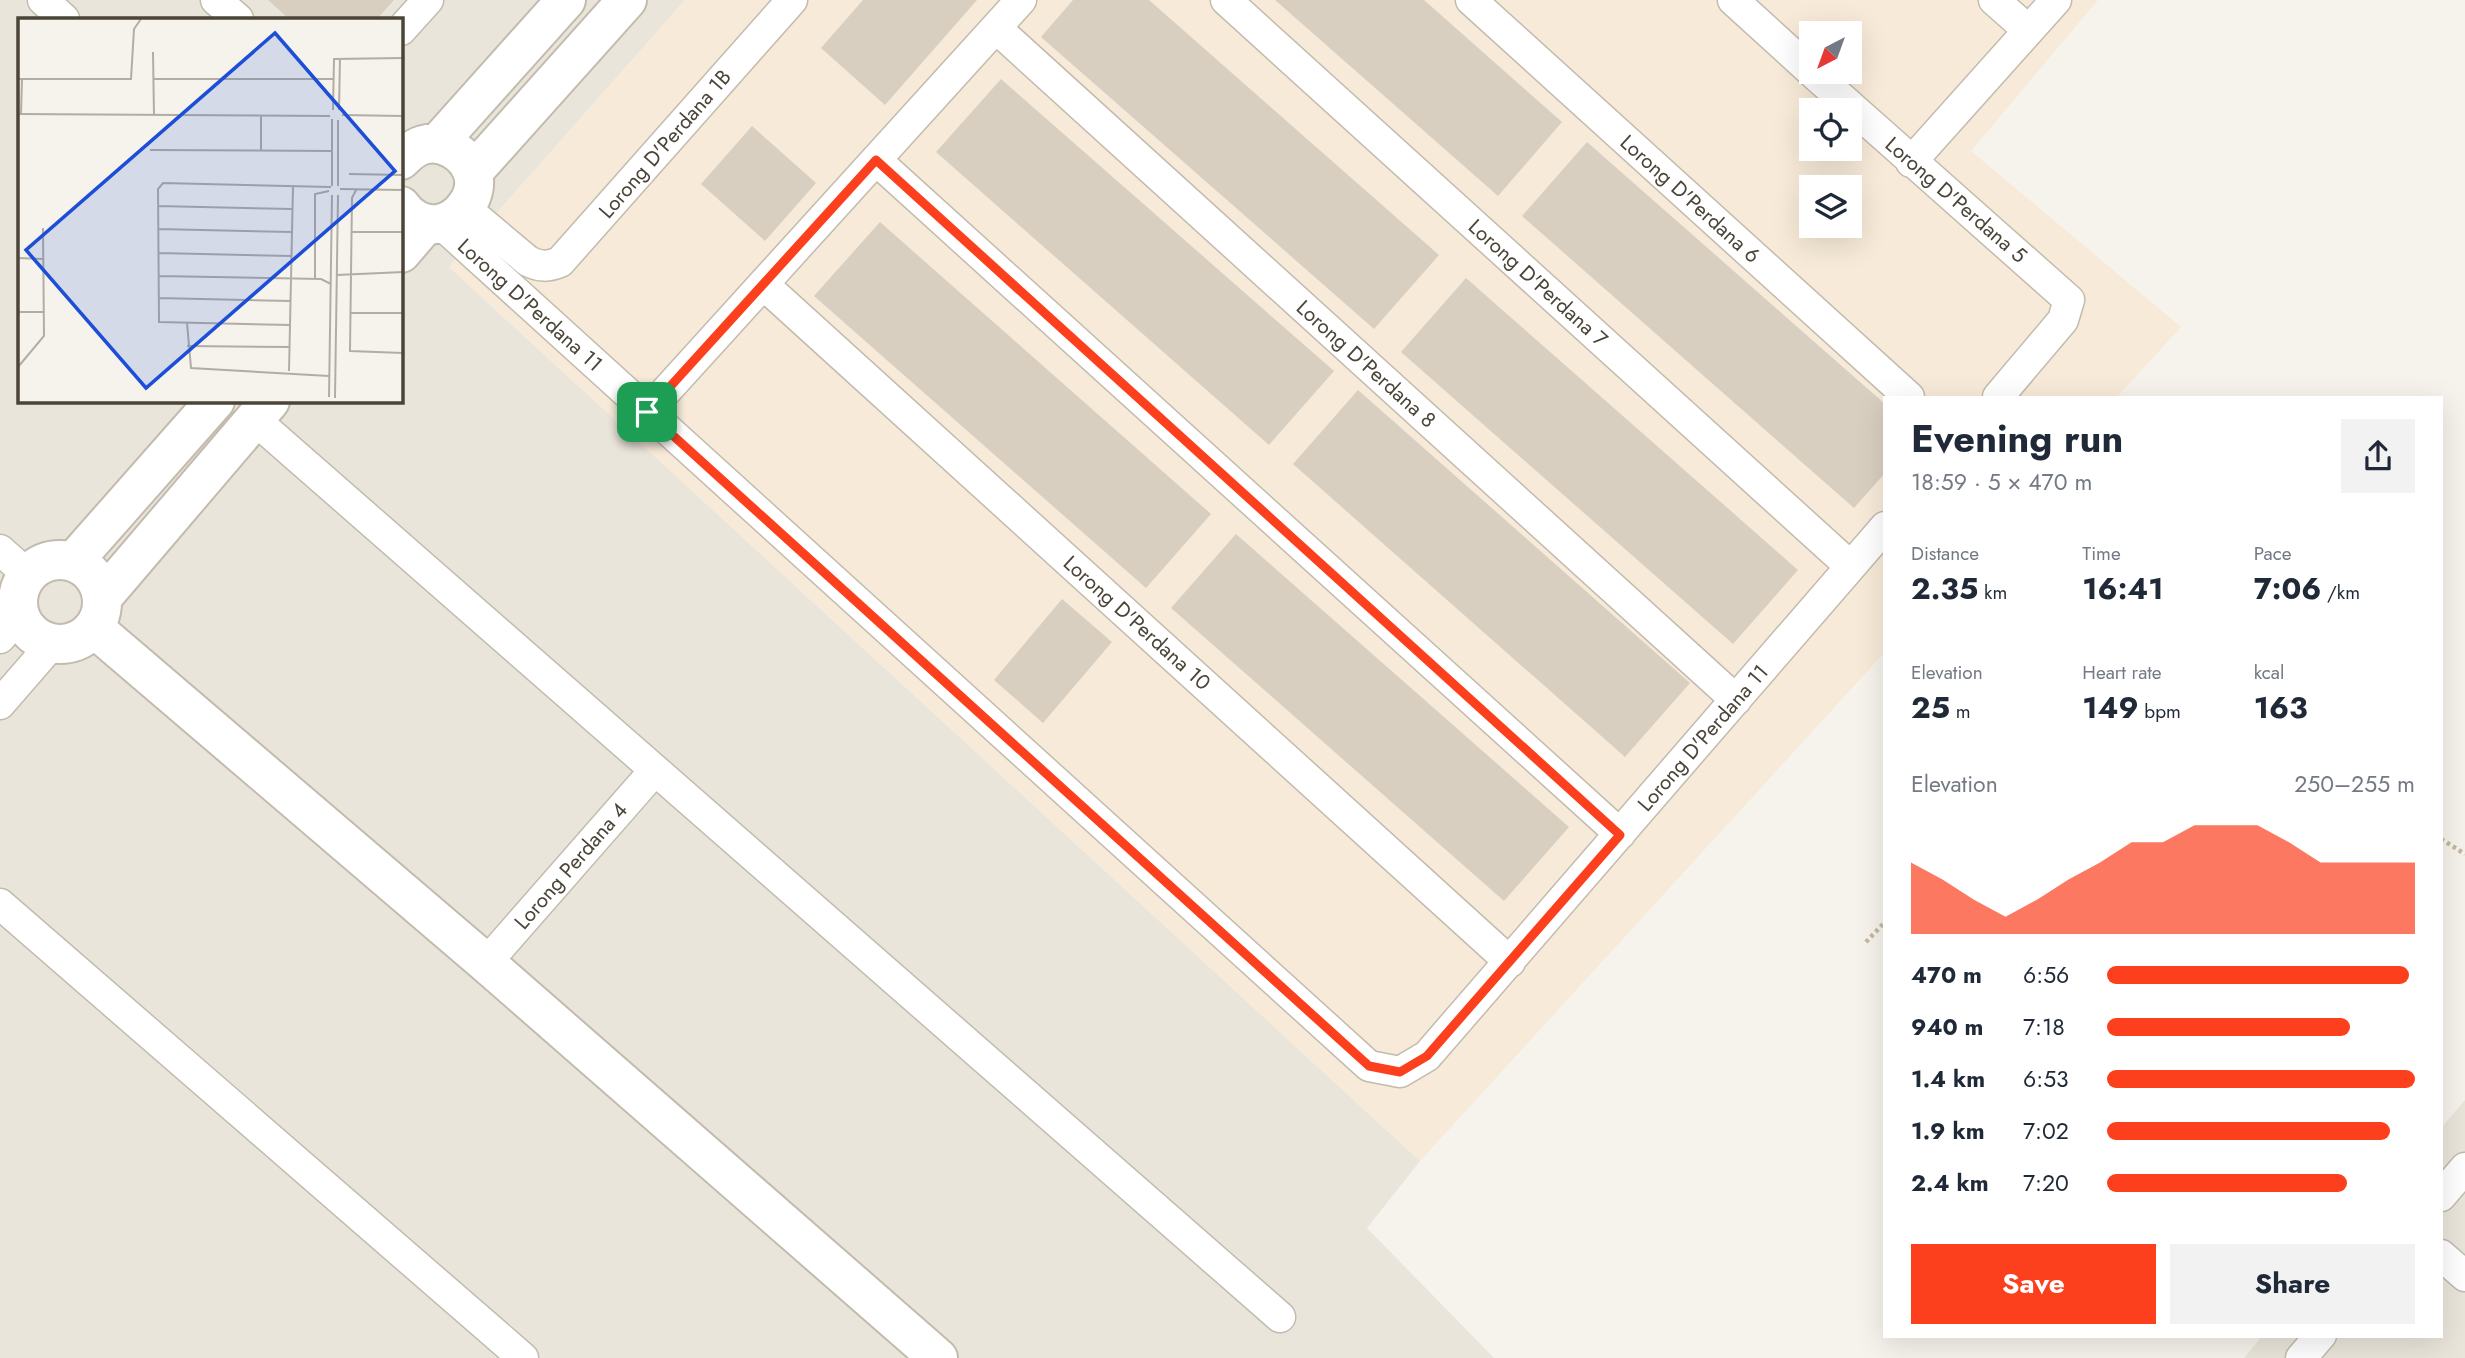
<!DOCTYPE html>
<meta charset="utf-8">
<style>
:root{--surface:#fff;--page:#f2f2f3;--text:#1f2937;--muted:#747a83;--accent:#fc3f1d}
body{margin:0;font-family:Jost,sans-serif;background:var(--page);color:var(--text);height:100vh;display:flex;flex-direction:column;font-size:26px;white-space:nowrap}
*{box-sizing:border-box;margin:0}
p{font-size:23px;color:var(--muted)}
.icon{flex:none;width:38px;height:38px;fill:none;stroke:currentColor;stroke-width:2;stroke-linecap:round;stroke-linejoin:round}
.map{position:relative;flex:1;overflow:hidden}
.drawer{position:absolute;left:1883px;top:396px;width:560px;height:942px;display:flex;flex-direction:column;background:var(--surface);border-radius:0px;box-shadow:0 7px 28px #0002}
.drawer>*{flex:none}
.needle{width:46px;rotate:221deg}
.controls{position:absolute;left:1799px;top:21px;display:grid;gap:14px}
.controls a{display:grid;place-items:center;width:63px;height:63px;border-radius:0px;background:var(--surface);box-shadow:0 7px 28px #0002;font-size:35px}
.pin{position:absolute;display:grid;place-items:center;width:60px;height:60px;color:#fff;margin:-30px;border-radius:14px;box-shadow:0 4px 10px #0006}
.round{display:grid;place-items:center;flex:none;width:74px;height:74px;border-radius:0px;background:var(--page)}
.overview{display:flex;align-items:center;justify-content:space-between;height:119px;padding:0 28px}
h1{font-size:38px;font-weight:700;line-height:52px}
.metrics{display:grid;grid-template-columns:repeat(3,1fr);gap:10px;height:119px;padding:7px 28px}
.metrics div{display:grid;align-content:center}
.metrics b{font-size:30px;font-weight:700}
.metrics small{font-size:19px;font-weight:400}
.metrics p{font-size:19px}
.chart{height:196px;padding:14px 28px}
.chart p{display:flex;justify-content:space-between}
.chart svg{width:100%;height:126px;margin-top:7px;fill:var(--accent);opacity:.7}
.button{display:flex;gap:14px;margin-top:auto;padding:14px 28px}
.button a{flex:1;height:80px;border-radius:0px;background:var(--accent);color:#fff;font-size:28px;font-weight:700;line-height:80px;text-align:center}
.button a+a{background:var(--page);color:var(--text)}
ul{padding:0 28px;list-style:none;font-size:23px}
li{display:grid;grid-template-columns:112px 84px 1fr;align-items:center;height:52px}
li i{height:18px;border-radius:9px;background:var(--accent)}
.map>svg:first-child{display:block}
</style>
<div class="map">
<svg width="2465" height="1358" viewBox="0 0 2465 1358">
<rect width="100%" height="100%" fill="#f6f3ec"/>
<path fill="#eae5da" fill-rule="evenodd" d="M0,0H685L449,267L1420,1161L1367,1228L1494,1358H0ZM19,19H401V401H19Z
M2465,1100V1358H2244L2263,1335H2441V1128Z"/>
<path fill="#f7ead8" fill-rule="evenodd" d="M685,0H2098L1971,151L2181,327L2117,397H1885V652L1420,1161L449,267ZM1811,33H1850V72H1811ZM1811,110H1850V149H1811ZM1811,187H1850V226H1811Z"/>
<path fill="#d8cfc1" d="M268,0H394L377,19H289Z
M863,0H977L885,105L821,48Z
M1073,0H1149L1439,255L1374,329L1041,37Z
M1275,0H1424L1562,122L1498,196Z
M1001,79L1334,371L1269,445L936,152Z
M752,126L816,183L765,241L701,184Z
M1587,142L1885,404V473L1854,508L1522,216Z
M880,222L1211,514L1146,588L814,296Z
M1466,278L1798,570L1733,644L1401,352Z
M1358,390L1690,683L1625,757L1293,464Z
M1236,534L1569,827L1504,901L1171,608Z
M1062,599L1112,642L1043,723L994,680Z"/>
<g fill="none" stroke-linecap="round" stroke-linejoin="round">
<g stroke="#c2bbae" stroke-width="33">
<path id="minor" d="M43,0L64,19
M216,0L238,19
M1226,0L1850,566
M1471,0L1909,397
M1733,0L1811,71
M1994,0L2028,30
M996,28L1736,700
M401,30L428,0
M1812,72L2069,300L2063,320L1998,397
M876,160L1620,834
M1911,162L2056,0
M466,209L528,261C540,267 548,267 560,262L792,0
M441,224L1369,1066L1400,1072L1427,1056L1885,527
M763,284L1510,962
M647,412L1021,0
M254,419L1280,1317
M0,550L27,574
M0,638L19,616
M0,704L52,644
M0,904L523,1358
M486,963L655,770
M2441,1196L2465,1168
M2441,1255L2465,1276
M2301,1358L2321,1335"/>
</g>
<g stroke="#c2bbae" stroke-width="42">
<path id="tertiary" d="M438,143L566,0
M401,160C407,154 415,147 423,145C442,139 465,153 472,171C481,194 460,221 438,224C423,226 409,218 401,206
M473,172L627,0
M401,253L426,224
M18 602a42 42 0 1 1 84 0a42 42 0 1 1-84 0Z
M73,562L215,401
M102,598L270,401
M94,628L486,963L938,1358"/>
</g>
<path stroke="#c4b79f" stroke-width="4.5" stroke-dasharray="3.5 3.5" stroke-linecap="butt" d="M2441,839L2465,854
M1866,942L1885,922"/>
<use href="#minor" stroke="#fff" stroke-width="30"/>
<use href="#tertiary" stroke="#fff" stroke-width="38"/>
</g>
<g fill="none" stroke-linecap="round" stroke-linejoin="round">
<g stroke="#fff" stroke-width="14">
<path id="route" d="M876,160L1620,835L1427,1056L1400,1072L1369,1066L647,412Z"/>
</g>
<use href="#route" stroke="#fc3f1d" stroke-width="9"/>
</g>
<g text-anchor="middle" stroke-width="5" stroke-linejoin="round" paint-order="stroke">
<g font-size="21" fill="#4b4439" stroke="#fff">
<text transform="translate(665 144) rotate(-49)" y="7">Lorong D'Perdana 1B</text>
<text transform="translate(1690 199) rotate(42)" y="7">Lorong D'Perdana 6</text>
<text transform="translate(1956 200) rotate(41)" y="7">Lorong D'Perdana 5</text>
<text transform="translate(1538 283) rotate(42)" y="7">Lorong D'Perdana 7</text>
<text transform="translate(530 305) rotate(42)" y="7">Lorong D'Perdana 11</text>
<text transform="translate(1366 364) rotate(42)" y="7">Lorong D'Perdana 8</text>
<text transform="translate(1137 623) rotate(42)" y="7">Lorong D'Perdana 10</text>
<text transform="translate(1703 738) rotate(-49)" y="7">Lorong D'Perdana 11</text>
<text transform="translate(571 866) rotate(-49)" y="7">Lorong Perdana 4</text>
</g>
</g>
<g transform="translate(18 18)">
<rect width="385" height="385" fill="#f6f3ec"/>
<path fill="none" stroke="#b2ada4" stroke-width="2" d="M135,34L136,98M0,61H113L116,11L123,1M136,61H315M315,92L316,41L385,40M321,92L322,40M0,96L312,98M3,96L4,61M324,97L385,98M314,101V168M132,132L314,133M243,133V98M331,156L385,157M320,168V102M322,171L385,172M338,172L334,180L332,333L385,335M140,188L275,191M140,211L274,214M333,214H385M140,235L274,238M0,240L25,241M319,257L385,254M140,258L303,261L313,266M297,261V176L311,173M140,280L273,283M0,294H25M332,295H385M169,305L173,350L311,358M272,307L141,304L140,171L145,165L313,169M169,328L272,329M0,349L26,318L25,210M271,353L275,168M311,379L314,177M317,380L320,177"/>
<path fill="#1d4ed8" fill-opacity="0.15" stroke="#1d4ed8" stroke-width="3.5" d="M257,15L377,153L128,370L8,232Z"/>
<rect width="385" height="385" fill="none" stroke="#4b4439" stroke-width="3.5"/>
</g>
</svg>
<div class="controls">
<a><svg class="needle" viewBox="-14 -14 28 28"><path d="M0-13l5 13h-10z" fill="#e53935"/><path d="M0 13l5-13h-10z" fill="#747a83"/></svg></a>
<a><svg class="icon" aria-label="locate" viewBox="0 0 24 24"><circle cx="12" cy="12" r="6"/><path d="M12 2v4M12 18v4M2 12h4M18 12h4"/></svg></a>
<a><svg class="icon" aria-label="layers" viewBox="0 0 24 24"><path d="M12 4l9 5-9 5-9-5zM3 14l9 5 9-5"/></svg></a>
</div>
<div class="pin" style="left:647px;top:412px;background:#1e9e55"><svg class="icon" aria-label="arrive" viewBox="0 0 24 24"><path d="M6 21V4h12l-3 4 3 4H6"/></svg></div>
<section class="drawer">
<div class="overview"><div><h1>Evening run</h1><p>18:59 · 5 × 470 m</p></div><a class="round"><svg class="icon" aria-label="share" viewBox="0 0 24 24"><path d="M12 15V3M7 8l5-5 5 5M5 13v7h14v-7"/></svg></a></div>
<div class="metrics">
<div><p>Distance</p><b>2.35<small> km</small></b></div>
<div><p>Time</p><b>16:41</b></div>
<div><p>Pace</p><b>7:06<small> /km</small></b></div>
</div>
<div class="metrics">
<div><p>Elevation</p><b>25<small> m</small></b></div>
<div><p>Heart rate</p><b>149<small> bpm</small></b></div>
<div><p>kcal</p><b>163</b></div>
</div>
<div class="chart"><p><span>Elevation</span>250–255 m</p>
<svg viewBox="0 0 160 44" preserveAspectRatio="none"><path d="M0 44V19L10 25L20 32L30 38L40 32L50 25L60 19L70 12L80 12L90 6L100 6L110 6L120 12L130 19L140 19L150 19L160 19V44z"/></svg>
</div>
<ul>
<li><b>470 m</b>6:56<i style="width:98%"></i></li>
<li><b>940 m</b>7:18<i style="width:79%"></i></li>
<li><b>1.4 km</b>6:53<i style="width:100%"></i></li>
<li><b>1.9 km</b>7:02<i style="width:92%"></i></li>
<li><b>2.4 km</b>7:20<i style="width:78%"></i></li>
</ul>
<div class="button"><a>Save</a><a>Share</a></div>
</section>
</div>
